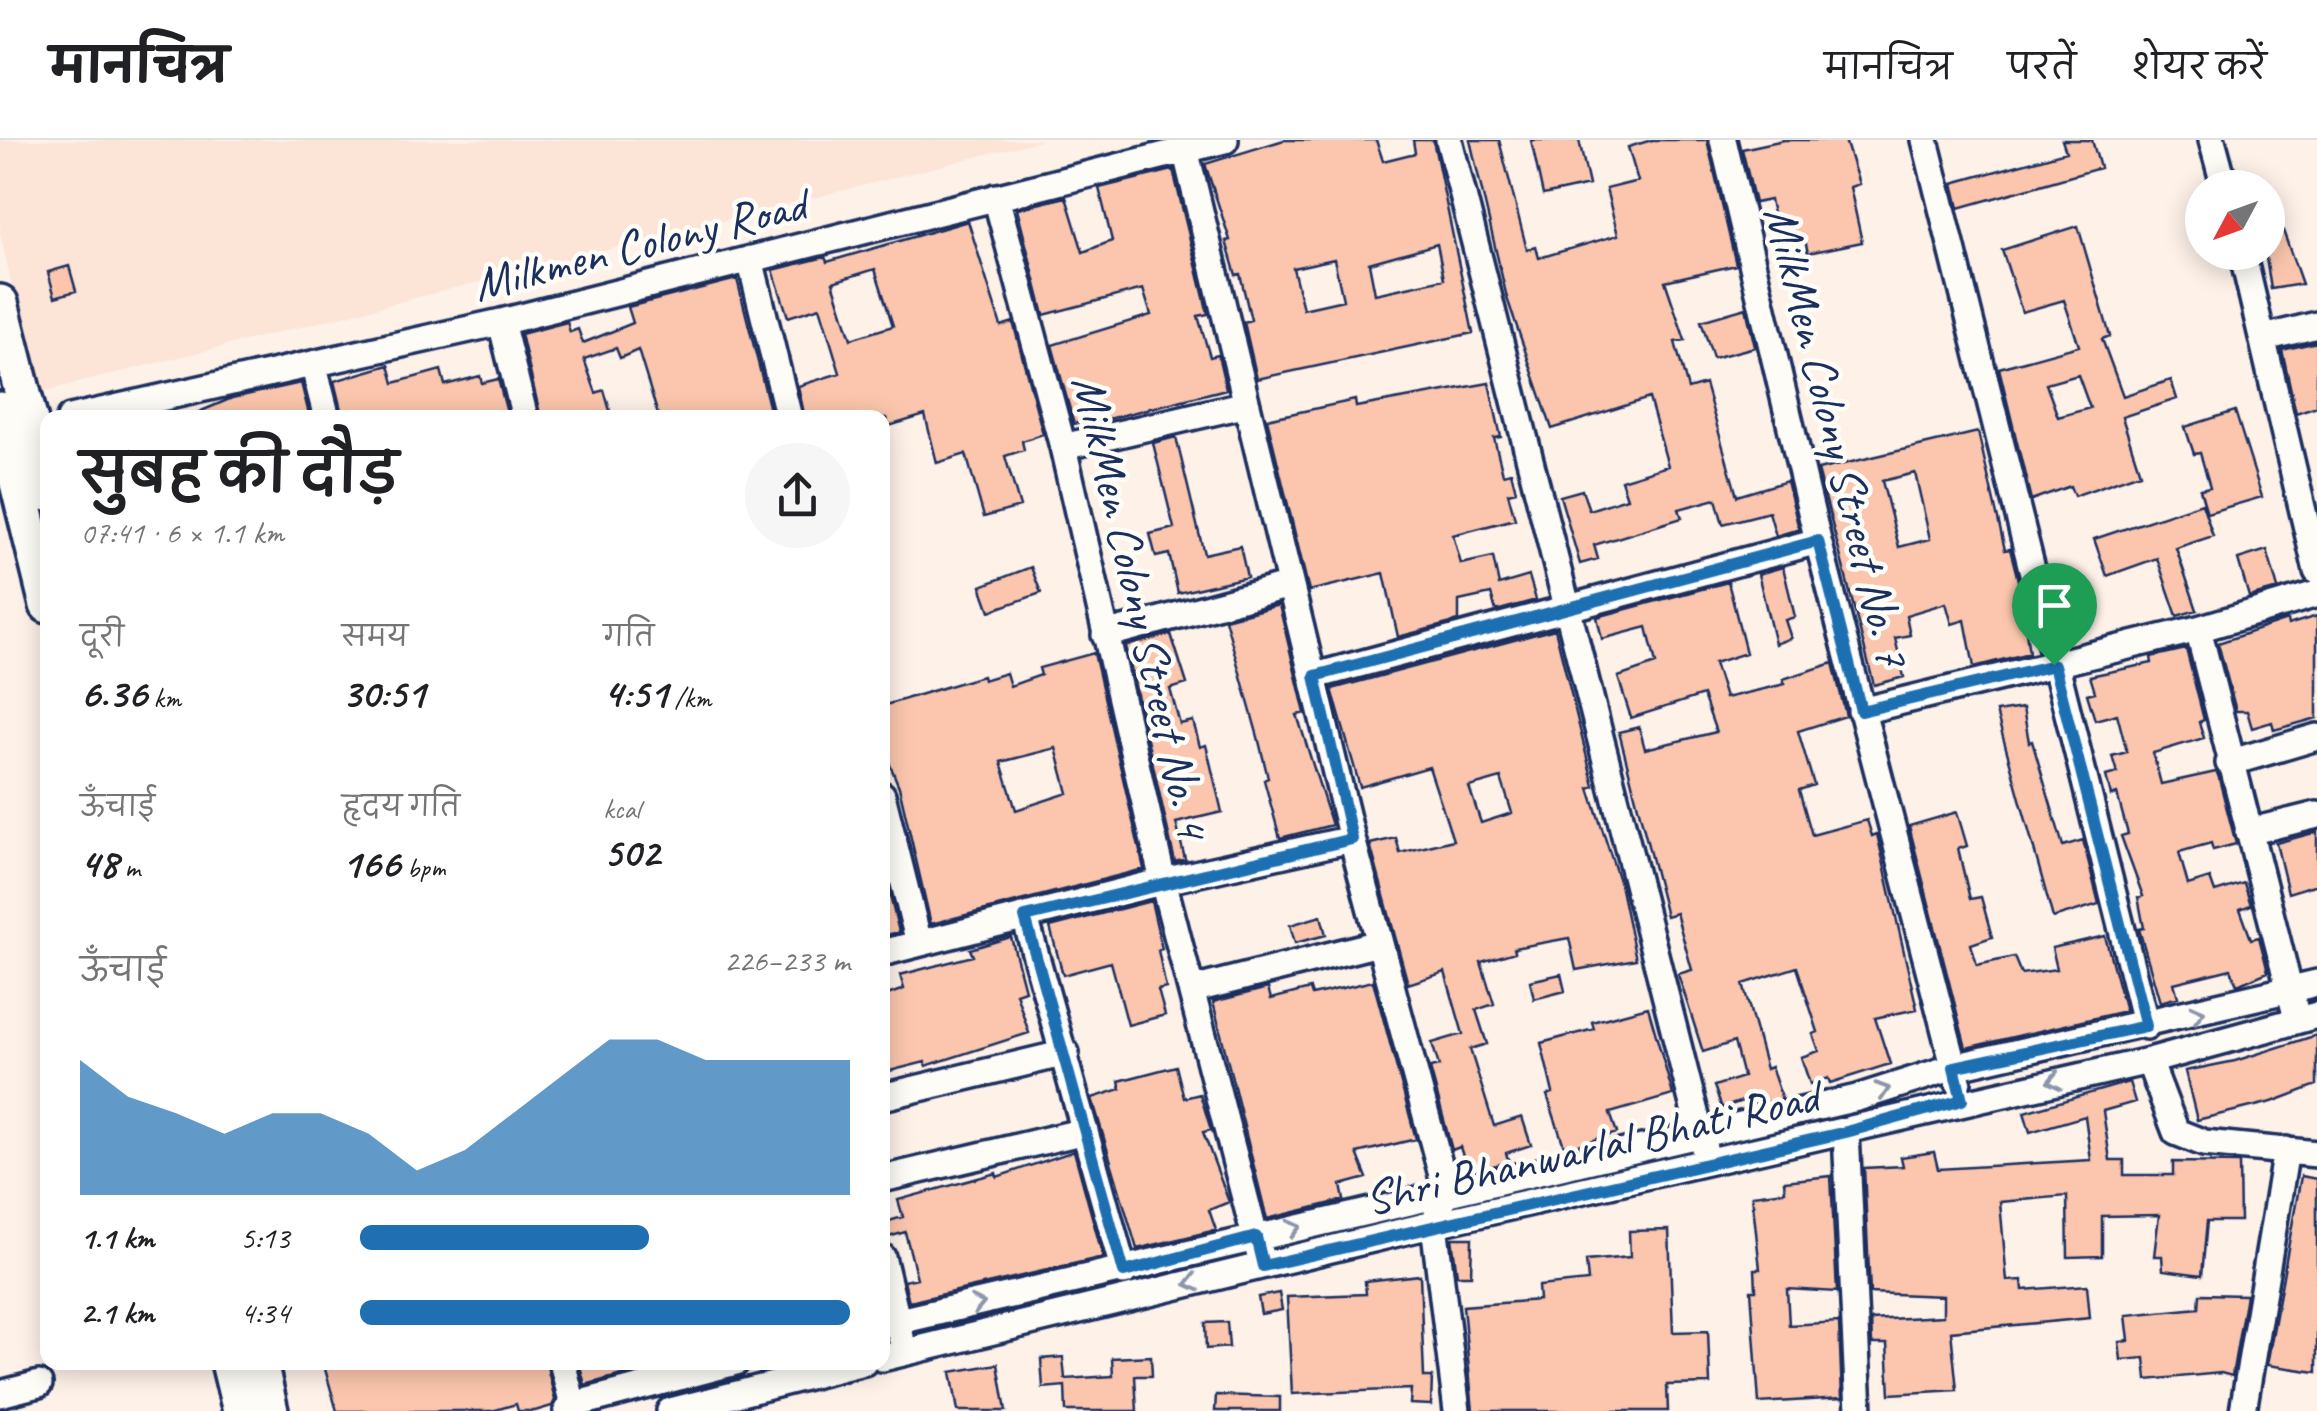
<!DOCTYPE html>
<html lang="hi">
<meta charset="utf-8">
<style>
:root{--surface:#fff;--page:#f6f6f6;--text:#202124;--muted:#757577;--line:#e0e0e0;--accent:#1f6fb2}
body{margin:0;font-family:Caveat,"Playpen Sans Deva",sans-serif;background:var(--page);color:var(--text);height:100vh;display:flex;flex-direction:column;font-size:38px;white-space:nowrap}
*{box-sizing:border-box;margin:0}
p{font-size:32px;color:var(--muted)}
.icon{flex:none;width:55px;height:55px;fill:none;stroke:currentColor;stroke-width:2;stroke-linecap:round;stroke-linejoin:round}
.map{position:relative;flex:1;overflow:hidden}
.sheet{position:absolute;left:40px;top:270px;width:850px;height:960px;display:flex;flex-direction:column;background:var(--surface);border-radius:20px;box-shadow:0 5px 25px #0003}
.sheet>*{flex:none}
.needle{width:65px;rotate:229deg}
.controls{position:absolute;left:2185px;top:30px;display:grid;gap:20px}
.controls a{display:grid;place-items:center;width:100px;height:100px;border-radius:50%;background:var(--surface);box-shadow:0 5px 25px #0003;font-size:50px}
.pin{position:absolute;display:grid;place-items:center;width:85px;height:85px;color:#fff;margin:-102px -42px;border-radius:50% 50% 50% 0;rotate:-45deg;box-shadow:0 0 10px #0007}
.pin .icon{rotate:45deg}
.round{display:grid;place-items:center;flex:none;width:105px;height:105px;border-radius:52px;background:var(--page)}
.head{display:flex;align-items:center;justify-content:space-between;height:170px;padding:0 40px}
h1{font-size:55px;font-weight:600;line-height:75px}
.stats{display:grid;grid-template-columns:repeat(3,1fr);gap:15px;height:170px;padding:10px 40px}
.stats div{display:grid;align-content:center}
.stats b{font-size:42px;font-weight:600}
.stats small{font-size:28px;font-weight:400}
.stats p{font-size:28px}
.chart{height:280px;padding:20px 40px}
.chart p{display:flex;justify-content:space-between}
.chart svg{width:100%;height:180px;margin-top:10px;fill:var(--accent);opacity:.7}
ul{padding:0 40px;list-style:none;font-size:32px}
li{display:grid;grid-template-columns:160px 120px 1fr;align-items:center;height:75px}
li i{height:25px;border-radius:12px;background:var(--accent)}
header{display:flex;align-items:center;gap:60px;box-sizing:border-box;height:140px;padding:0 50px;background:var(--surface);border-bottom:2px solid var(--line)}
header strong{font-size:48px}
nav{display:flex;gap:55px;margin-inline-start:auto;font-size:35px}
.map>svg:first-child{display:block}
</style>
<header>
<strong>मानचित्र</strong>
<nav><a>मानचित्र</a><a>परतें</a><a>शेयर करें</a></nav>
</header>
<div class="map">
<svg width="2317" height="1271" viewBox="0 0 2317 1271">
<rect width="100%" height="100%" fill="#fdf1e8"/>
<filter id="ink" filterUnits="userSpaceOnUse"><feTurbulence type="fractalNoise" baseFrequency=".01" numOctaves="2"/><feDisplacementMap in="SourceGraphic" scale="20" xChannelSelector="R" yChannelSelector="G"/><feConvolveMatrix kernelMatrix="1 2 1 2 8 2 1 2 1" color-interpolation-filters="sRGB"/></filter>
<g filter="url(#ink)">
<path fill="#fce4d6" d="M0,0H1043L37,253L0,93Z"/>
<path fill="#fbc6ad" stroke="#1b2f5e" stroke-width="2.5" fill-rule="evenodd" d="M1284,0H1376L1383,21L1415,13L1413,0H1433L1473,193L1257,239L1244,182L1251,180L1240,134L1236,135L1226,101L1230,100L1205,24ZM1437,104L1444,139L1375,154L1369,123ZM1334,119L1343,160L1303,169L1293,128Z
M1470,0H1499L1527,110L1536,107L1539,118L1618,95L1606,49L1638,41L1628,7L1652,0H1707L1736,125L1665,141L1685,200L1675,202L1688,249L1705,244L1737,356L1787,341L1799,389L1776,396L1769,372L1723,384L1716,359L1679,369L1682,378L1594,405L1598,419L1580,424L1560,356L1582,350L1589,370L1627,358L1621,340L1668,326L1649,258L1552,289L1507,158Z
M1531,0H1579L1589,45L1543,55Z
M1784,0H1845L1859,44L1850,47L1862,102L1808,113L1805,100L1780,106L1770,60L1755,63L1742,9Z
M2062,0H2092L2100,28L1959,68L1953,43L2066,12Z
M1173,30L1208,174L1198,176L1210,217L1218,215L1226,249L1084,285L1083,281L1074,284L1052,205L1151,175L1143,149L1044,175L1017,69L1066,57L1083,112L1112,101L1099,48Z
M968,81L1001,186L1013,182L1043,294L1022,301L1024,310L1005,316L1020,367L984,377L966,314L937,323L925,275L889,286L886,278H805L798,246L840,233L820,167L788,177L773,130L825,117L827,122ZM875,129L893,186L851,199L833,142Z
M2281,85L2302,144L2271,149L2265,112L2268,89Z
M2078,86L2110,196L2102,199L2123,256L2171,240L2177,259L2122,277L2140,333L2074,356L2070,346L2031,360L1999,228L2079,206L2064,160L2022,172L2002,110ZM2078,235L2090,268L2058,277L2046,244Z
M69,126L76,151L55,157L48,132Z
M737,139L772,278H659L638,210L620,218L616,208L584,219L596,253L604,250L612,278H541L521,194L567,182L570,192L578,189L583,203L633,183L628,167Z
M1746,168L1755,207L1713,218L1701,181Z
M2317,202V266L2296,273L2282,210Z
M389,225L394,243L441,230L445,245L480,236L482,243L498,239L508,277L343,278L334,241Z
M301,243L310,278H185L232,258Z
M1489,243L1501,297L1494,298L1503,334L1511,332L1516,351L1508,353L1515,379L1453,395L1461,424L1493,417L1499,445L1529,436L1536,460L1496,471L1491,454L1459,461V481L1398,497L1384,433L1309,451L1267,279L1355,260L1356,267Z
M2235,271L2262,357L2207,373L2200,349L2210,347L2200,313L2194,314L2185,287Z
M1978,292L2005,410L2010,409L2020,448L2029,513L1974,527L1965,480L1952,484L1946,463L1906,475L1910,495L1895,498L1904,537L1874,545L1818,330ZM1915,333L1930,399L1899,407L1882,341Z
M1176,297L1204,414L1240,406L1247,437L1178,453L1169,414L1156,417L1150,394L1174,388L1153,303Z
M2202,363L2213,396L2176,408L2197,470L2177,476L2157,418L2107,436L2094,399Z
M2267,410L2278,449L2249,457L2238,419Z
M1031,427L1041,453L990,471L981,446Z
M1783,427L1795,477L1785,480L1791,498L1775,504L1758,434Z
M1728,442L1746,513L1714,523L1725,558L1785,544L1783,539L1833,523L1846,576L1798,591L1814,645L1799,650L1812,695L1867,680L1872,696L1877,694L1917,869L1875,878L1890,924L1830,943L1828,938L1810,944L1801,917L1819,911L1813,894L1818,892L1797,827L1743,844L1766,929L1771,927L1782,959L1754,965L1751,958L1722,968L1714,946L1743,937L1734,902L1703,912L1678,834L1692,830L1676,773L1666,776L1619,592L1639,587L1645,609L1716,592L1703,555L1631,578L1618,537L1656,524L1647,487L1602,499L1597,477Z
M1279,465L1305,573L1297,575L1332,685L1280,698L1264,640L1268,638L1258,597L1225,479Z
M2317,476V578L2274,590L2272,582L2252,588L2247,571H2236L2218,503L2287,480L2288,485Z
M1555,489L1594,646L1589,648L1620,744L1636,819L1576,830L1569,798L1514,808L1515,812L1481,822L1494,864L1476,870L1487,904L1470,909L1494,986L1522,977L1531,1005L1506,1013L1509,1022L1468,1032L1460,1007L1452,1010L1430,928L1439,926L1432,903L1463,894L1445,832L1408,844L1370,704L1396,698L1400,713L1453,700L1429,627L1360,647L1332,549ZM1501,638L1512,673L1481,683L1469,647Z
M1171,494L1187,544L1170,549L1180,584L1193,581L1200,607L1206,605L1222,672L1176,683L1185,719L1175,722L1126,506Z
M2186,509L2204,580L2199,582L2204,598L2153,613L2161,644L2216,632L2218,635L2236,704L2213,710L2211,703L2179,712L2188,745L2210,738L2215,752L2244,743L2251,765L2240,769L2251,799L2259,797L2268,832L2237,845L2231,829L2174,843L2178,857L2160,862L2139,789L2144,788L2138,757L2143,756L2121,696L2128,694L2117,654L2111,656L2106,636L2117,633L2112,616L2127,612L2117,574L2095,580L2087,554L2095,552L2090,536L2152,523L2151,517Z
M1094,513L1144,729L931,784L899,647L882,605V566L982,536L983,540L1006,533L1010,546L1041,535L1039,528ZM1056,608L1068,653L1016,670L1001,622Z
M2023,568L2029,602L2032,601L2063,706L2083,700L2099,764L2053,778L1996,572Z
M1957,672L1967,706L1958,709L1970,759L1981,757L1992,797L1971,804L1977,825L2014,817L2021,834L2057,829L2052,808L2105,796L2125,871L1966,908L1909,686Z
M2317,692V744L2288,753L2276,703Z
M882,724L899,792L882,796Z
M1151,761L1162,809L1158,810L1166,848L1158,850L1165,875L1128,885L1111,822L1063,835L1050,787Z
M1321,776L1326,795L1295,803L1290,785Z
M1011,797L1025,850L1016,853L1029,893L926,926L925,922L882,933V857L904,849L900,835L973,816L970,809Z
M1561,834L1565,851L1534,859L1530,841Z
M1373,841L1416,999L1357,1013L1367,1038L1341,1045L1344,1060L1267,1079L1213,862L1268,848L1271,859L1310,849L1312,855Z
M1648,867L1673,955L1610,973L1617,993L1565,1009L1547,955L1553,953L1541,903L1594,889L1592,882Z
M2317,895V945L2272,962L2197,980L2185,931L2235,921Z
M1176,926L1184,958L1200,954L1211,990L1203,992L1229,1062L1209,1070L1216,1090L1137,1109L1092,958L1121,949L1119,941Z
M2129,942L2135,962L2103,971L2110,1020H2124V1035H2173V1022L2239,1023L2240,1081H2207L2202,1135L2163,1130L2162,1116H2154L2159,1075L2102,1076V1116L2068,1117L2067,1056L2000,1062L2007,1141L2022,1140L2023,1150L2087,1145L2090,1178L1951,1191L1957,1250L1890,1254L1887,1204H1872L1871,1180L1943,1176V1156L1870,1153L1864,1028L1903,1026L1901,1017L1934,1012L1938,1029L2091,1020L2085,976L2030,992L2024,972Z
M1074,1011L1103,1117L909,1162L904,1141L917,1138L905,1092L882,1099V1083L903,1077L898,1060L996,1033L997,1037Z
M1831,1036L1837,1152L1787,1149L1789,1185L1839,1182L1842,1258L1759,1263L1751,1150H1756L1755,1129H1760L1752,1055L1785,1051L1784,1041Z
M2301,1036L2317,1039V1232L2267,1225Z
M1669,1090L1673,1192L1708,1191L1710,1244L1667,1245L1668,1271H1473L1463,1166L1539,1160L1538,1146L1588,1141L1586,1121L1630,1117L1629,1091Z
M1452,1098H1472L1471,1135H1457Z
M1420,1135L1424,1237H1432L1431,1265L1410,1264L1411,1249L1292,1254L1287,1157L1366,1154L1365,1141Z
M1279,1153L1282,1170L1261,1174L1258,1157Z
M2200,1154L2246,1155L2232,1236L2221,1233L2147,1240L2145,1218L2121,1220L2119,1202L2129,1201L2126,1175L2199,1168Z
M1227,1182L1229,1207L1206,1209L1205,1183Z
M1151,1216L1152,1236H1135L1137,1271H1066L1065,1246L1043,1248L1041,1219L1063,1217L1065,1239L1113,1236L1112,1218Z
M323,1222H546L555,1260L552,1266L535,1271H518L516,1264L492,1271H337Z
M579,1222H670L585,1245Z
M998,1224L1006,1271H958L951,1232Z
M1216,1255L1280,1257V1271H1215Z"/>
<g fill="none" stroke-linecap="round" stroke-linejoin="round">
<g stroke="#1b2f5e" stroke-width="32">
<path id="street" d="M1449,0L1704,1008
M1723,0L1818,401L1958,941
M1925,0L2146,886
M2212,0L2225,48
M1185,9L1352,699L1446,1050L1434,1084L1457,1271
M996,57L1063,307L1163,741L1259,1112
M2242,112L2317,431
M750,119L789,278
M501,182L525,278
M2264,198L2317,185
M314,227L327,278
M70,278L501,182L1225,0
M1063,307L1247,264
M2198,489L2294,867
M1105,495L1290,445
M1315,536L1818,401
M1861,571L2198,489L2317,454
M2229,623L2317,597
M882,655L919,803
M2248,692L2317,675
M1025,777L1124,1132
M882,813L1163,741L1352,699
M1192,850L1379,803
M2149,921L2176,992L2204,1003L2317,1014
M882,957L1066,913
M1846,992L1859,1271
M882,1039L1085,991
M882,1117L901,1197
M882,1185L1857,958L1954,927L2317,843
M882,1218L1434,1084L2149,921L2317,875
M562,1222L573,1265
M0,1254L39,1244
M567,1271L573,1265L736,1222
M670,1271L864,1222
M2243,1271L2286,1010"/>
</g>
<g stroke="#1b2f5e" stroke-width="42">
<path id="secondary" d="M0,163L48,353
M0,270L48,465
M229,1222L241,1271
M259,1222L270,1271"/>
</g>
<use href="#street" stroke="#fdfcf7" stroke-width="25"/>
<use href="#secondary" stroke="#fdfcf7" stroke-width="35"/>
</g>
<defs><path id="oneway-chevron" d="M-2-3.5L2.5 0L-2 3.5" fill="none" stroke-width="1.6" stroke-linecap="round" stroke-linejoin="round" transform="scale(2.5)"/></defs>
<g stroke="#8c96aa">
<use href="#oneway-chevron" transform="translate(2198 873) rotate(-14)"/>
<use href="#oneway-chevron" transform="translate(2054 941) rotate(168)"/>
<use href="#oneway-chevron" transform="translate(1883 950) rotate(-18)"/>
<use href="#oneway-chevron" transform="translate(1294 1088) rotate(-14)"/>
<use href="#oneway-chevron" transform="translate(1192 1143) rotate(166)"/>
<use href="#oneway-chevron" transform="translate(978 1164) rotate(-12)"/>
</g>
</g>
<g fill="none" stroke-linecap="round" stroke-linejoin="round" filter="url(#ink)">
<g stroke="#fff" stroke-width="20">
<path id="route" d="M1818,401L1861,571L2054,525L2146,886L1954,927L1962,960L1846,992L1263,1126L1256,1097L1124,1132L1025,777L1352,699L1315,536Z"/>
</g>
<use href="#route" stroke="#1f6fb2" stroke-width="12"/>
</g>
<g text-anchor="middle" stroke-width="9" stroke-linejoin="round" paint-order="stroke">
<g font-size="48" fill="#1b2f5e" stroke="#fdfcf7">
<text transform="translate(639 103) rotate(-14)" y="17">Milkmen Colony Road</text>
<text transform="translate(1838 296) rotate(76)" y="17">MilkMen Colony Street No. 7</text>
<text transform="translate(1142 466) rotate(77)" y="17">MilkMen Colony Street No. 4</text>
<text transform="translate(1591 1006) rotate(-13)" y="17">Shri Bhanwarlal Bhati Road</text>
</g>
</g>
</svg>
<div class="controls">
<a><svg class="needle" viewBox="-14 -14 28 28"><path d="M0-13l5 13h-10z" fill="#e53935"/><path d="M0 13l5-13h-10z" fill="#757577"/></svg></a>
</div>
<div class="pin" style="left:2054px;top:525px;background:#1e9e55"><svg class="icon" aria-label="arrive" viewBox="0 0 24 24"><path d="M6 21V4h12l-3 4 3 4H6"/></svg></div>
<section class="sheet">
<div class="head"><div><h1>सुबह की दौड़</h1><p>07:41 · 6 × 1.1 km</p></div><a class="round"><svg class="icon" aria-label="share" viewBox="0 0 24 24"><path d="M12 15V3M7 8l5-5 5 5M5 13v7h14v-7"/></svg></a></div>
<div class="stats">
<div><p>दूरी</p><b>6.36<small> km</small></b></div>
<div><p>समय</p><b>30:51</b></div>
<div><p>गति</p><b>4:51<small> /km</small></b></div>
</div>
<div class="stats">
<div><p>ऊँचाई</p><b>48<small> m</small></b></div>
<div><p>हृदय गति</p><b>166<small> bpm</small></b></div>
<div><p>kcal</p><b>502</b></div>
</div>
<div class="chart"><p><span>ऊँचाई</span>226–233 m</p>
<svg viewBox="0 0 160 44" preserveAspectRatio="none"><path d="M0 44V11L10 20L20 24L30 29L40 24L50 24L60 29L70 38L80 33L90 24L100 15L110 6L120 6L130 11L140 11L150 11L160 11V44z"/></svg>
</div>
<ul>
<li><b>1.1 km</b>5:13<i style="width:59%"></i></li>
<li><b>2.1 km</b>4:34<i style="width:100%"></i></li>
</ul>
</section>
</div>
